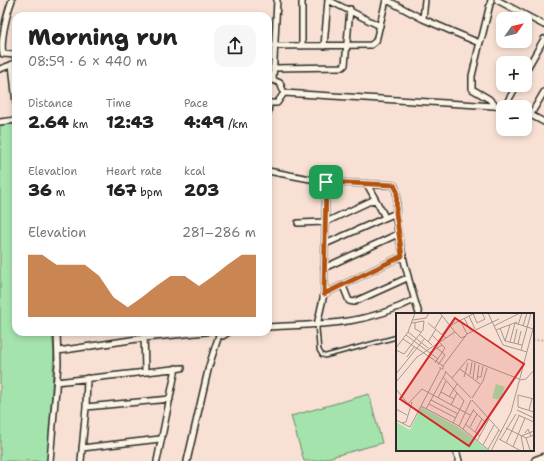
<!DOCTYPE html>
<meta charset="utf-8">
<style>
:root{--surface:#fff;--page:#f6f6f6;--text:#222;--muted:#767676;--accent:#b45309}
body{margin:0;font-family:"Shantell Sans",sans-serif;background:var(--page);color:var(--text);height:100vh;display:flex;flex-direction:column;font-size:15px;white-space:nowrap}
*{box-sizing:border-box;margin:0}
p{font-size:13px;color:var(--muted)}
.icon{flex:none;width:22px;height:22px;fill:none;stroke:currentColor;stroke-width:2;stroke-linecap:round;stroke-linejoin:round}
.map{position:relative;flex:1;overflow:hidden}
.sheet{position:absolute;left:12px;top:12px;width:260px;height:324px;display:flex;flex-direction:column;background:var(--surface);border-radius:12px;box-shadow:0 2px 6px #0003}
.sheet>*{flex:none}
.needle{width:26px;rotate:56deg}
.buttons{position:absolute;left:496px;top:12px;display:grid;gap:8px}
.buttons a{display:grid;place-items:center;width:36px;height:36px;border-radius:8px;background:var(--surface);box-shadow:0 2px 6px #0003;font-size:20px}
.pin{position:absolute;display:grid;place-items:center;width:34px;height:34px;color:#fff;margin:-17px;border-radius:8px;box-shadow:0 2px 6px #0006}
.round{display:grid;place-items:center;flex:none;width:42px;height:42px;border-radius:12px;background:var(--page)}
.overview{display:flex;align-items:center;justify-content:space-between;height:68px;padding:0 16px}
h1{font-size:22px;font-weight:800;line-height:30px}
.stats{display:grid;grid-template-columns:repeat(3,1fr);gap:6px;height:68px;padding:4px 16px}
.stats div{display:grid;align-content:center}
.stats b{font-size:17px;font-weight:800}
.stats small{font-size:11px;font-weight:400}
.stats p{font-size:11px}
.chart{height:112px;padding:8px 16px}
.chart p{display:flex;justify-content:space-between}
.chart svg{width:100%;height:72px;margin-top:4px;fill:var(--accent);opacity:.7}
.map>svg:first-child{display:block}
</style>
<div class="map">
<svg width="544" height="461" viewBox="0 0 544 461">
<rect width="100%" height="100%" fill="#f8e1d4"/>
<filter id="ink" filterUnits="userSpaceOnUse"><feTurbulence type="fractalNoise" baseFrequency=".025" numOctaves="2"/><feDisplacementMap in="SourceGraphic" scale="8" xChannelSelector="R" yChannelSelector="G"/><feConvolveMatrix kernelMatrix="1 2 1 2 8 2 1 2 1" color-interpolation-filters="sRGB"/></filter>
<g filter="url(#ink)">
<path fill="#a4e3ab" stroke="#68876b" d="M16,123V332H52L54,352L48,461H0V125Z
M369,394L382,443L316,461H304L291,416Z"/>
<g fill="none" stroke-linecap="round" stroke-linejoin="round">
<g stroke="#2b2b2b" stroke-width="5.5">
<path id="lane" d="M317,325L319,350L322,355L325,356L397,337"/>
</g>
<g stroke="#2b2b2b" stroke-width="8">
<path id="street" d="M12,0C7,13 0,41 3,54L16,55
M328,0L380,26
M387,0L423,19L477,42H480L482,37L491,0
M497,0L544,25
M423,19L425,0
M480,42L472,76V89L489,99L495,105
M274,46L371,45L376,41L386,0
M302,46V0
M324,46L328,0
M12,64L16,103
M273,68L343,67L345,65L350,9
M0,69L16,63
M525,72L544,39
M273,80L277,0
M268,81L273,80L280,83L284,93L277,103H268
M284,93L510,107
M505,106L517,85
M525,112L544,122
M268,113L269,104
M531,114L544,92
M0,122L16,120
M268,171L326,182L394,185C400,193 395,209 396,218C400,251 409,282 419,314
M367,184L385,217
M298,223L326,222L375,199
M325,244L396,213
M324,268L398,234
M343,286L349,301L354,302L407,278
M324,294L402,256
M317,325L324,294L326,182
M268,327C322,324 365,325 414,300
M144,332L145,372
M217,332L223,336L229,332
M58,351L144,338L206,332
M56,382L182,368
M86,407L170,399
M82,448L160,439
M456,450L459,461
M50,461L58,364L57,332
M81,461L86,407L87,378
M157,461L176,368
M187,461L209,366L219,335"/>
</g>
<g stroke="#2b2b2b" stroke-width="11">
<path id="primary" d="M536,461L544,458"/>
</g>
<path stroke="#2b2b2b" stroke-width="1" stroke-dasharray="1 3" stroke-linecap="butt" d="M533,341L544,339"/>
<use href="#lane" stroke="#fcf5e5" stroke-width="2.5"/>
<use href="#street" stroke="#fcf5e5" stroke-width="5"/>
<use href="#primary" stroke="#fcf5e5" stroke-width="8"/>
</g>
</g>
<g fill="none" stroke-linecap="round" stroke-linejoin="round" filter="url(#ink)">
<g stroke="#fff" stroke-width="8">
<path id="route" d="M326,182L394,185L397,191L396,213L402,256L324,294Z"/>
</g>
<use href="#route" stroke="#b45309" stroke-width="5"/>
</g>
<g transform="translate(396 313)">
<rect width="138" height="138" fill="#f8e1d4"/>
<path d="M100,71L109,74L104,87L96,85ZM25,94L62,114L93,138H0V109L14,117Z" fill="#a4e3ab"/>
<path fill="none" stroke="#a69890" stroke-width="1" d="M77,0L81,10L89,6L86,0M92,0L107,32L131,39M73,3L79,16M68,5L75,18M17,7L30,5L33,0M64,7L71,21M19,10V16L25,19M32,10L50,25M119,10L137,16M122,12L126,0M53,13L79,0M98,13L124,0M127,13L131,0M39,15L46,3M104,15L109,28L126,32M100,17L121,9M12,19L32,35M59,19L65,25L70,23M23,21L36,32M10,22L42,46M36,22L49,35L39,50M46,22L53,12M7,26L47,53V56H44V54M109,28L114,12M32,29L40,16M114,29L119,10M118,30L121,16M122,31L125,18M0,35L12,19L19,0M41,35L49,42L42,52M0,37L8,41L27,17L28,8L16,10M125,37L135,0M33,40L46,32M11,44L18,34M47,53L71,21L103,6M64,56L84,71M49,58L75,85M0,61L29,25M74,62L76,49M47,64L68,88L57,110M68,64L72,50M81,64H85L87,53M56,65L72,46L123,66M77,65L79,50M81,67L83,52M124,67L130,66L138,57M0,69L21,44L59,19L44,0M0,76L12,91L26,76L74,102M45,79L58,86M53,84L61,71M42,85L50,68M76,85L87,68L91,55M35,87L62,101M76,87L105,119M33,91L60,105M55,92L61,80M25,93L63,113L94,138M122,94V82L138,86M122,94L138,99M0,96L11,102M30,96L50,59M77,97L91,111M121,97L138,105M133,97L136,85M122,102L138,109M0,107L14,114L44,57M6,110L10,109L16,89M69,111L84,123M63,113L75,87M74,114L81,101M110,115L130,125L138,122M67,116L78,96M79,119L86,106M129,120L132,116L135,123M130,125L134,137M103,126L125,138M104,127L120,101M81,128L93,106M110,130L123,103M87,132L98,112M117,134L129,105M92,136L103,117M95,138L115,99L138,12M128,138L125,123L138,118"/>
<path fill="#d62828" fill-opacity="0.15" stroke="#d62828" stroke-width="2" d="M59,5L128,51L73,133L4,86Z"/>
<rect width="138" height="138" fill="none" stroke="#2b2b2b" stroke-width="2"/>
</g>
</svg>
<div class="buttons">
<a><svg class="needle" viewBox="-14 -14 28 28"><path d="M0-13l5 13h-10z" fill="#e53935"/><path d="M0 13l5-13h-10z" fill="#767676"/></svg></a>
<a>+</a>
<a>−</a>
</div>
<div class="pin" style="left:326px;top:182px;background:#1e9e55"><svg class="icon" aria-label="arrive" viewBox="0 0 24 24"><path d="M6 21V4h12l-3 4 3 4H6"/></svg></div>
<section class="sheet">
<div class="overview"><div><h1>Morning run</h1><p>08:59 · 6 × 440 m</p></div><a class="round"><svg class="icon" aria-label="share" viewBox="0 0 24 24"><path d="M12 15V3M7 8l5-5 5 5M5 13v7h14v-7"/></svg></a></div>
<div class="stats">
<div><p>Distance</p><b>2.64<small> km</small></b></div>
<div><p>Time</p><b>12:43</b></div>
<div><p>Pace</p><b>4:49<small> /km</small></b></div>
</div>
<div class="stats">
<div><p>Elevation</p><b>36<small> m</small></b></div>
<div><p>Heart rate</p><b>167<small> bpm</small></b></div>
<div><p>kcal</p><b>203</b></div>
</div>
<div class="chart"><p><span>Elevation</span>281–286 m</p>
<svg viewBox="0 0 160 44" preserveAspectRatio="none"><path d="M0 44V6L10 6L20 12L30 12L40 12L50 19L60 32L70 38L80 32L90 25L100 19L110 19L120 25L130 19L140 12L150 6L160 6V44z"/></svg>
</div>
</section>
</div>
